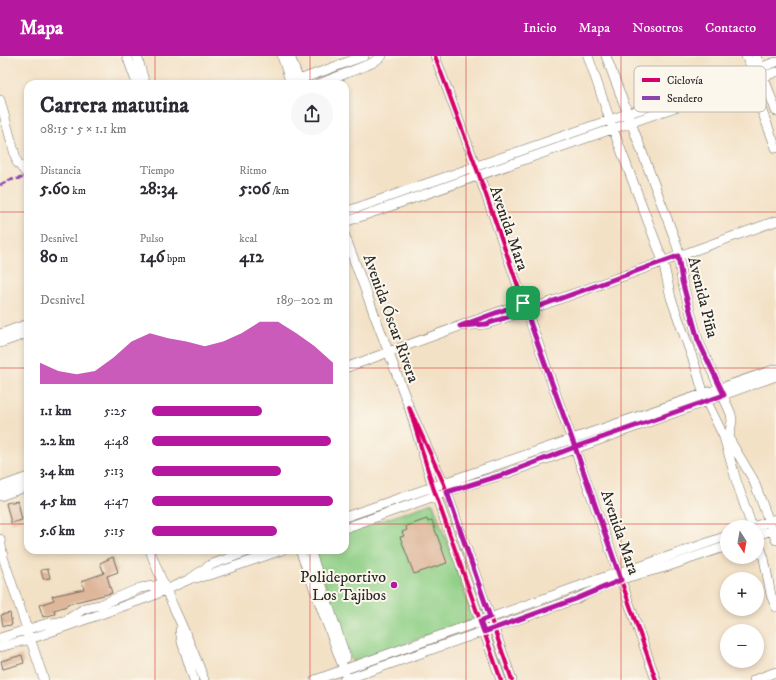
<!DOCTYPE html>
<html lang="es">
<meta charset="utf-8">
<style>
:root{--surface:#fff;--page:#f7f7f7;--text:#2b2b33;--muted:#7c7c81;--accent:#b5179e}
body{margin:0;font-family:"IM FELL DW Pica",serif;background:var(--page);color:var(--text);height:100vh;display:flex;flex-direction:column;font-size:15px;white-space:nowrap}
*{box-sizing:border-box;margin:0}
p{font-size:13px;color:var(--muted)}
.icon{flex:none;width:22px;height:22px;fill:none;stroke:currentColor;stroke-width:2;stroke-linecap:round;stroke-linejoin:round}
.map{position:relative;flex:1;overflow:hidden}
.panel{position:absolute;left:24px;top:24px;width:325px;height:474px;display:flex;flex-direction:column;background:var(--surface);border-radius:12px;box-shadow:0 2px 6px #0003}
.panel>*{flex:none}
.needle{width:26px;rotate:169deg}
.fabs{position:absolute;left:720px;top:464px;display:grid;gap:8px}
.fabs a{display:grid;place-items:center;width:44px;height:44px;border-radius:50%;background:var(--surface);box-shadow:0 2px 6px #0003;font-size:20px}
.pin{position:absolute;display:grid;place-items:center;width:34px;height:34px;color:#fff;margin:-17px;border-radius:8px;box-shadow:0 2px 6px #0006}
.round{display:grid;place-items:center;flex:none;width:42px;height:42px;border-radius:21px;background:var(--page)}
.headline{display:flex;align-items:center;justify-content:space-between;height:68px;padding:0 16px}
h1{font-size:22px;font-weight:700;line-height:30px}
.stats{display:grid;grid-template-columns:repeat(3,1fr);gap:6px;height:68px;padding:4px 16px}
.stats div{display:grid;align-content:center}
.stats b{font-size:17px;font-weight:700}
.stats small{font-size:11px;font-weight:400}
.stats p{font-size:11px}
.chart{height:112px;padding:8px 16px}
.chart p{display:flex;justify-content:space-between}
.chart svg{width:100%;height:72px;margin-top:4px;fill:var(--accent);opacity:.7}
ul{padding:0 16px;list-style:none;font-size:13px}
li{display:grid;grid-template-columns:64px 48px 1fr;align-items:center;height:30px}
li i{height:10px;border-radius:5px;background:var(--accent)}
header{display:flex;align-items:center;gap:24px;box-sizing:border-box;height:56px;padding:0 20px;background:var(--accent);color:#fff}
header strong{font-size:19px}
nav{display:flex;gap:22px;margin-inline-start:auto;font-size:14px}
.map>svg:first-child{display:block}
</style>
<header>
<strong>Mapa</strong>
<nav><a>Inicio</a><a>Mapa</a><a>Nosotros</a><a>Contacto</a></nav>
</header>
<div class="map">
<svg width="776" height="624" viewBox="0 0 776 624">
<rect width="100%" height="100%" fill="#fbf7ec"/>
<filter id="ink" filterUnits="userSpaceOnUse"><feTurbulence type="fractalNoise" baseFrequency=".025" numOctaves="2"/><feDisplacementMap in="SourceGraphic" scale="8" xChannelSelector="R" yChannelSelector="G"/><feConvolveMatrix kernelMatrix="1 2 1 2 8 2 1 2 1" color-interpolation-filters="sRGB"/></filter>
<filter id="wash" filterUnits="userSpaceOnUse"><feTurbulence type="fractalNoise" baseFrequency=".012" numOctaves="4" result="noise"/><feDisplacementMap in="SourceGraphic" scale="16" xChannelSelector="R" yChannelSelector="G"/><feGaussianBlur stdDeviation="0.9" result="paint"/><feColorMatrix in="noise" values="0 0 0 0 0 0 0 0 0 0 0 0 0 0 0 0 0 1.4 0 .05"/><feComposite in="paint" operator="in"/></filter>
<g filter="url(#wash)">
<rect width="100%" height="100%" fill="#f3e1c6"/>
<path fill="#8fcf86" stroke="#5d7d58" d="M433,447L474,564L352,606L313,494H345V477Z"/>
<g id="blocks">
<path fill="#deb69a" d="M18,445L22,464L11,467L6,447Z
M427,463L428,466L432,465L447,507L414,518L400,481L404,480L402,476L407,474L406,470Z
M113,501L118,516L107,520L112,537L67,548V550L54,554L55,558L43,561L39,549L54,544L52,540L84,533L82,525L104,517L100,507Z
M48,513L50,522L43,523L41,514Z
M10,557L12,569L3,570L1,559Z
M22,599L24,607L3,613L1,605Z"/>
</g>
</g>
<g filter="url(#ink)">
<use href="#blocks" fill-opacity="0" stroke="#716b61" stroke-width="1"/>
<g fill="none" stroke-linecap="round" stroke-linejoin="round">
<g stroke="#716b61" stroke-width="10">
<path id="minor" d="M127,0L137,28
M137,0L145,28
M282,0L291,28
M290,0L300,28
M435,0L479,119L656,624
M588,0L613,73L663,205L671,242L696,312L705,342L724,381L736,424L752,471
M606,0L674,181L678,193L682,225L698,284L731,358L732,365L729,380L732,388L753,423L776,484
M746,0L751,10L754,34L776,92
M756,0L776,55
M288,28L364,0
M319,28L372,7L382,0
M0,44L17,106L28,119
M345,156L776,6
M345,166L776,16
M345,180L409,351
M460,270L486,268L526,255L776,165
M0,278L28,268
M0,287L28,277
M345,312L523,247
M0,431L28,421
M0,440L28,430
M345,461L776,313
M753,471L776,463
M345,472L460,431L502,419L776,320
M757,479L776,473
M0,483L3,501L44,624
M757,483L764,502L771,539L776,551
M150,494C165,538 189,579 204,624
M300,494L346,619
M310,494L346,602
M195,522L213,518L282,494
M180,574L182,586L194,624
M0,582L45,568L65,565L85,552L100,549L140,532L160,529L167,534
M0,591L30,583L152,540L190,523L210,509L252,494
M315,624L619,516L633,513L727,480
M344,624L576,543L614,525L666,511L727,490
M501,624L433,431L409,351L444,428L512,624
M754,624L776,616"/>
</g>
<use href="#minor" stroke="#fff" stroke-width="9"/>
<path stroke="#8e44ad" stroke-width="3" stroke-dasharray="6 3" stroke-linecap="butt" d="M0,129L10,124L28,121"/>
<g stroke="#fbf7ec" stroke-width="6">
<path id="cycleway" d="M435,0L479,119L656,624
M501,624L433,431L409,351L444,428L512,624"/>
</g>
<use href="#cycleway" stroke="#d6006c" stroke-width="4"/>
</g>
</g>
<g fill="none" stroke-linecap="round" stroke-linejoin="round" filter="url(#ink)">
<g stroke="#fff" stroke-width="8">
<path id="route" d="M523,247L460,270L486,268L526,255L572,383L575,391L621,524L576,543L484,576L480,565L490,561L447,436L502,419L575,391L724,339L698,284L682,225L678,200L526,255L523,247"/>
</g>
<use href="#route" stroke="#b5179e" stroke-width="5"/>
</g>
<path fill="none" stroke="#d62828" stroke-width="1" stroke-opacity="0.55" d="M155,0V28M310,0V28M466,0V624M621,0V624M0,156H28M345,156H776M0,312H28M345,312H776M0,468H28M345,468H776M155,494V624M310,494V624"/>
<circle fill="#b5179e" stroke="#fbf7ec" stroke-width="1.5" cx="394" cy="529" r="4"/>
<g text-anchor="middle" stroke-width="4" stroke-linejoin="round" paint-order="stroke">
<g font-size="16" fill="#2b2b2b" stroke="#fbf7ec">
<text transform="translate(510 172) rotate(71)" y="6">Avenida Mara</text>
<text transform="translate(704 241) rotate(76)" y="6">Avenida Piña</text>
<text transform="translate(392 262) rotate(70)" y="6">Avenida Óscar Rivera</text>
<text transform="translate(621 476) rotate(71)" y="6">Avenida Mara</text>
</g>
<g font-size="16" fill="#2b2b2b" stroke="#fbf7ec" text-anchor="end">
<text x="386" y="526">Polideportivo<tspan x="386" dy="18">Los Tajibos</tspan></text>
</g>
</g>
<rect x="634" y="10" width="132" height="46" rx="6" fill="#fbf7ec" stroke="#bdbab2" stroke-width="1"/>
<rect x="642" y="22" width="18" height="4" fill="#d6006c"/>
<rect x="642" y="40" width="18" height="4" fill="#8e44ad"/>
<g font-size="11" fill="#2b2b2b">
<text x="667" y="28">Ciclovía</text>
<text x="667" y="46">Sendero</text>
</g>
</svg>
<div class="fabs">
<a><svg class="needle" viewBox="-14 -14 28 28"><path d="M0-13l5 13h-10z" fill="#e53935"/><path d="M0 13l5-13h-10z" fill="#7c7c81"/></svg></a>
<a>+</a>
<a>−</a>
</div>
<div class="pin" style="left:523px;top:247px;background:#1e9e55"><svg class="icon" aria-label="arrive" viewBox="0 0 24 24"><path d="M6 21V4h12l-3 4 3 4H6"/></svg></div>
<section class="panel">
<div class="headline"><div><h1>Carrera matutina</h1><p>08:15 · 5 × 1.1 km</p></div><a class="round"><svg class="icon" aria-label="share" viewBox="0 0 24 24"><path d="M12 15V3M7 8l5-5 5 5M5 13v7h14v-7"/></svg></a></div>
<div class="stats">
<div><p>Distancia</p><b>5.60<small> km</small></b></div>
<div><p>Tiempo</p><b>28:34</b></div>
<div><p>Ritmo</p><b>5:06<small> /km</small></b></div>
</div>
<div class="stats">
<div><p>Desnivel</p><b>80<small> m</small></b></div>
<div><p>Pulso</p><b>146<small> bpm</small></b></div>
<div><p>kcal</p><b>412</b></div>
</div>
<div class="chart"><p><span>Desnivel</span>189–202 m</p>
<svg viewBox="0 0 160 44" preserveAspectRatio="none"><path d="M0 44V31L10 36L20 38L30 36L40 28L50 18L60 13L70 16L80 18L90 21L100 18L110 13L120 6L130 6L140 13L150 21L160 31V44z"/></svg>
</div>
<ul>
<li><b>1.1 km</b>5:25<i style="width:61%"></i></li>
<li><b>2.2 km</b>4:48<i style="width:99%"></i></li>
<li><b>3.4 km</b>5:13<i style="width:71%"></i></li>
<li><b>4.5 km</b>4:47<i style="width:100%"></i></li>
<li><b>5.6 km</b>5:15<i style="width:69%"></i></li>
</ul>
</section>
</div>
